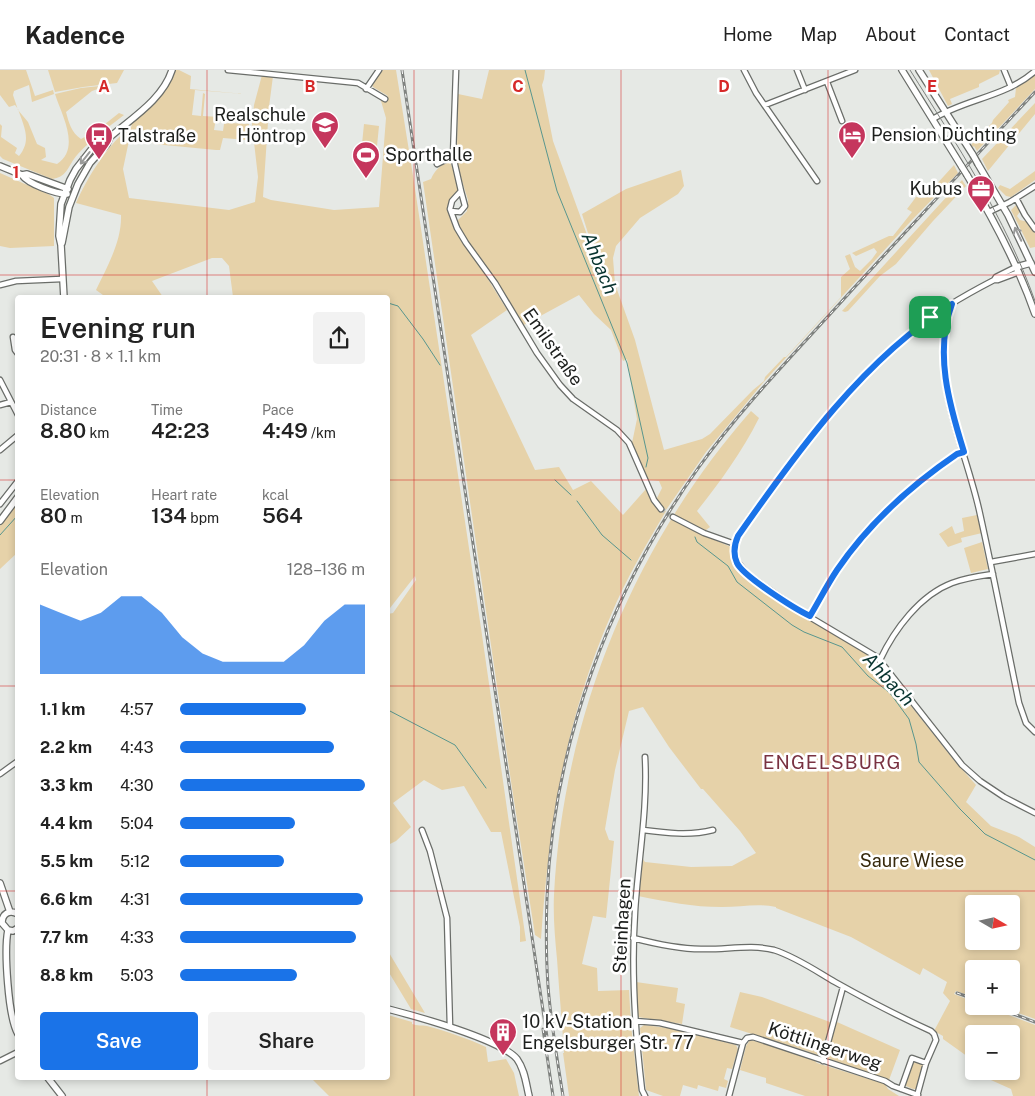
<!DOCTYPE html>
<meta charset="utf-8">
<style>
:root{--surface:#fff;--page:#f2f2f2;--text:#222;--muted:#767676;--line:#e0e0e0;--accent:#1a73e8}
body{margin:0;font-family:"Public Sans",sans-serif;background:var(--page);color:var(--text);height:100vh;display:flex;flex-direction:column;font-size:19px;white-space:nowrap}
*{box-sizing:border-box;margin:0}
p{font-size:16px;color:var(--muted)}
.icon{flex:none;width:28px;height:28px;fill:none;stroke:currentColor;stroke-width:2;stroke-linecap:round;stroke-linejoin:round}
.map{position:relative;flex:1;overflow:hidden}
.panel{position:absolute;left:15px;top:225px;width:375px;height:785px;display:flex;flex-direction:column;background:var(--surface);border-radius:5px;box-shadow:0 2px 8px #0003}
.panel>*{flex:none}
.needle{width:32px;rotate:99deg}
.tools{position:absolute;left:965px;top:825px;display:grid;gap:10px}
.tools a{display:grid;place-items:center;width:55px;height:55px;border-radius:5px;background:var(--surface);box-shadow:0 2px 8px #0003;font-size:25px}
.pin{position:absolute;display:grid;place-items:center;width:42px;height:42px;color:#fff;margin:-21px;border-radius:10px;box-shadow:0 2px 8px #0006}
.round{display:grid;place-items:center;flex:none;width:52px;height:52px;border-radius:5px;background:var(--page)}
.overview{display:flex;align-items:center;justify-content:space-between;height:85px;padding:0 25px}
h1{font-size:28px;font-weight:600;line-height:38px}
.stats{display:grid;grid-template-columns:repeat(3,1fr);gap:8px;height:85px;padding:5px 25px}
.stats div{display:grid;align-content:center}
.stats b{font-size:21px;font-weight:600}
.stats small{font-size:14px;font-weight:400}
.stats p{font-size:14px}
.chart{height:140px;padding:10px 25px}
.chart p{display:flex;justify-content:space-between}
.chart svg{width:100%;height:90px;margin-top:5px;fill:var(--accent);opacity:.7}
.cta{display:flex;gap:10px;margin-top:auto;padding:10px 25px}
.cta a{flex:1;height:58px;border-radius:5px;background:var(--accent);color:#fff;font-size:20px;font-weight:600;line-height:58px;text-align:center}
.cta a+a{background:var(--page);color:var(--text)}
ul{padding:0 25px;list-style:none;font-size:16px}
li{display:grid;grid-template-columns:80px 60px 1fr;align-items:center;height:38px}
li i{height:12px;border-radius:6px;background:var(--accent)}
header{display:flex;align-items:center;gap:30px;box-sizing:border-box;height:70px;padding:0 25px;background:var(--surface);border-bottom:1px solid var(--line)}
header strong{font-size:24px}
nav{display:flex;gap:28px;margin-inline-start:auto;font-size:18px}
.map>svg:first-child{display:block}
</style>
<header>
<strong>Kadence</strong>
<nav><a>Home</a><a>Map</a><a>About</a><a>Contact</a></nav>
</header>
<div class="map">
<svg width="1035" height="1026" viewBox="0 0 1035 1026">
<rect width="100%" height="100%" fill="#e6e9e5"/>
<path fill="#e6d2a9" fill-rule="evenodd" d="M0,0H26L35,26L53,20L54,24L32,32L29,15L14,21L13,25L18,40L28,52L37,74L45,78L46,87L41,90L57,94C81,78 62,46 55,24L81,18L109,15L92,21L66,42C69,53 71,62 81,69L94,62L95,57L100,58L119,43L124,45C111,55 83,76 74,89C67,99 66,107 52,109L3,89L0,86V54L2,56L1,67L17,78L15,83L19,86C32,70 24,57 18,39L15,35L9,37L0,25Z
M48,0H124L117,13L83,17L55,22Z
M175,0H179L191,6L190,19L244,24L195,20L192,45L201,46L203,23L205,24L203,46L219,47L215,54L214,60L223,61L224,54L230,53L249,54L248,69L247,70L223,68L220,80H216L154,74L150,71L141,57L131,61L123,99L129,128L229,140L255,132L258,107L252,55L254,35L262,5L273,6L269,37L263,127L271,130L334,140L379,137L386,48L381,31L388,26L373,17L372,14L383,0H396L414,112L481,558L526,871L520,872V857L501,762H491L464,716L442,720L424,710L393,733L411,757L396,771L388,775V544L393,543L416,510L415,506L390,538H388V228L233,227L229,196L222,188H212L152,211L163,227H101L103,225L96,220C107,197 122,171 121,145L76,133C87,108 109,72 132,56L129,52C151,34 164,27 175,0Z
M489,0H545L544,9L542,15L553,71L598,195L582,144L626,119L681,100L684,116L678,124L640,148L616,176L613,188L615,214L635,270L664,380L702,369L710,364L753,320L764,311L765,307L784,287H786L841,227V207L850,199L845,186L850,184L855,197L860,201L872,189L877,182L874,178L856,186L852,183L889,166H893L912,142L907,139L916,127L924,128L954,95L958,103L911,151L762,314L706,382L666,440L656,430L662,418L659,411L649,410L644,403L632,373L637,349L627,289L623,291L611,260L594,244L579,225L522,256L511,236L456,152L467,141L468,130L455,89L457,78L458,24L482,29Z
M929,0H1000L999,4L979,14V17L950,29L952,34L948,36Z
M1035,4V19L977,81L974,76L973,77L971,75L992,53L993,50L1009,32L1008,30L1015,27L1016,18Z
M1035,33V44L988,101L982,89Z
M364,54L379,56L376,86L361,84Z
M450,91L458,115V121L451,129L447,140L470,180L507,240L471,265L535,400L559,397L573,420L591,411L623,445L646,419L653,434L666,441C646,475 626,509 611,545C565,650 549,755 541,869L535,865L512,718L423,112L431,109C435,100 440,95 450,91Z
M1035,101V110L1011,127L1006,126L998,118L1000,115L1010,119Z
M0,103L50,125L54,128V176L10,178L0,176Z
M962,110L966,116L933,151L896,194L880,206L848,241L845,242L842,241Z
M1017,134L1021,140L1017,146L1020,150L1028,152L1035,163V177L1030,178L1011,140Z
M751,341L759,348C742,382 720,412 697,441L710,457L701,464L731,477L733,490L738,500L750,511L809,550L875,589L873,595L893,613L953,689L976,715L966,732L991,756L1019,767L1035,777V949L999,936H1011V899H974V927L956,921L954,924L974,932V936H985L1035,955V1026H1013L1011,1019L982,1006L975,1001H1011V964H974V1000L967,995L971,989L943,969V966L934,961L950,931L943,923L947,912L923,898L920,905L851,867L776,838V837C758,833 741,837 722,837C692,837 668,832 638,826L642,788L645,792L691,797L732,796L756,783L740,761L703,719H701L669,677L643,637L629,641L615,700L605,759L609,770L614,771L606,848L593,846L582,894L597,898L598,921L629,920L631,955L639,1026H569L563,983H564C562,951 559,920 557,889C555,868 553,846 554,825C563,647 634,474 751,341ZM974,834H1011V871H974Z
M17,433V483L0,499V456Z
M977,445L982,463L961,468L962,472L948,477L939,464L952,456L955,464L964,461L962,448Z
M982,472L988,499L971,503L964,478Z
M388,881L425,943L411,939L388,901Z
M636,912L678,918L676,932L685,934L682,954L638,947Z
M740,922L762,927L830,952H837L900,980L889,1010L803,980L730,957Z
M388,945L412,952V954C417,956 422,955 427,956C446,961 469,969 486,977L488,992L506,989L514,1003L519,1026H329L311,1008H388Z
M644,955L668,958L736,975L738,979L732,999L727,998L724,1009L728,1011L726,1018L719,1016L718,1021L698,1015L697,1019L683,1015L680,1026H663L646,1020L640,958Z
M750,970L771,975L813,989L817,993L885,1014L888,1019L899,1026H805L766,1013V1008L740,1000L746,976Z
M913,992L923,994L924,997L918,1019C913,1020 907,1017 904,1014L911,994Z"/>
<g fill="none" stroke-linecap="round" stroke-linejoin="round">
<path stroke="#58968e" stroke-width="1" d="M525,0L557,121L627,293L648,388L646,397
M371,228H372
M388,233L398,236L423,269L440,295
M555,410L571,425
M577,431L602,465L631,490
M0,465L18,445
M695,467L697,472L728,496L737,512L792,555L804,562L842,577L868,606L890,623L909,649L916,674L919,692L960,739L985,764L1035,790
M388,640L455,675L486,718"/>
<path stroke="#bec1bd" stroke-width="4.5" stroke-dasharray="4.5 2" stroke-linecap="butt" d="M661,439L673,447"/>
<g stroke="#6a6d69" stroke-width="7">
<path id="street" d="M228,0L358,13L385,29
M456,0L453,86L461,121L452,131L450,139L457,158L466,173L495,213L537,283L560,315L573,329L617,360L629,373L654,430L661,439
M744,0L756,23L817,111
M797,0L805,20
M1004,0L1011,17
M827,12L842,51
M366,19L379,0
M765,35L855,0
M933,49C965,29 1006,27 1035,1
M437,94L453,86
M1016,128L1025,145L1035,159
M451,141L460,142L465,136L461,121
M989,142L1010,132L1035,116
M994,210H998L1019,202
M0,215L16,211L62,209
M953,234C925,302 966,377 980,444C994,507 1006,570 1019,633L1026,653L1035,662
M13,267L15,280L18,284
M0,310L18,345
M0,335L11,332
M0,380L18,365
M0,434L18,411
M673,447L704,463L735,474L736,490L747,504L803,543L877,587L962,695L980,711L1004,727L1035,743
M735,474C741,455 765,428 777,411C817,359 862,301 914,260C938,240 967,224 994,210L996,207L1016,197
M991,492L1035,484
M810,547C819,531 827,515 837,500C869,453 910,416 957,384L964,382
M880,590C894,560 920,525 952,513C965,508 979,506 993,504
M0,704L18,691
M422,760L430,781L447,848L450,957
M643,760C666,763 690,766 713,760
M633,868C656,874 678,879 701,879C725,880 751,874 774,880C796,887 816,901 835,912C867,930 898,946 931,961L934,964L936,970L926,993L917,1026
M635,951L660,953L743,973L747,968L753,967L885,1011L893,1016L918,1025
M0,991L18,982
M823,991L843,917
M901,1019L912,988L926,993
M645,1026L642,1020C635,961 631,902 635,842C638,791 648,739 645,687
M729,1026L743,973"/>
</g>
<g stroke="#6a6d69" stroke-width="8">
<path id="secondary" d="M902,0L962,97
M919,0L973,85
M978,94L1008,145L1035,202
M0,96L22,105L27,104L68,119
M22,105C28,114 56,124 67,124
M967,105C994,150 1018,195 1035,244
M62,173L69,137L78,114L90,93L107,74L110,67
M1016,197L1031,193
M64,228L61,175L59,166L61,134L70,110L76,99L91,80L106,67H110C132,48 163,29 172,0
M0,451L18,427
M0,813L10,842
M18,844C9,839 2,844 2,853L8,860L13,861L18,858
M8,860C4,880 8,947 18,964
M388,939C415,946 500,969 517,989C525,1000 526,1014 529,1026
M48,1008L62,1026"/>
</g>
<use href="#street" stroke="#fff" stroke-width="4.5"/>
<use href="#secondary" stroke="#fff" stroke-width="5.5"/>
<path stroke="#7f827f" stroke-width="1" d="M910,0C957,75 1005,147 1035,231"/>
<g stroke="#7f827f" stroke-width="3">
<path id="rail" d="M402,0L547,967
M957,923L974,929
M992,936L1035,952
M543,959L553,1026
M563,1026C557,989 551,953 548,916C546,887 546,857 547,828C553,674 610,522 699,397C744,334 800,278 852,220C913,154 974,88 1035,22"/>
</g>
<use href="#rail" stroke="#fff" stroke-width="1" stroke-dasharray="4" stroke-linecap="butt"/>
<g stroke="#6a6d69" stroke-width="8" stroke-linecap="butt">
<path id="secondary-bridge" d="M973,85L978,94
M962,97L967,105"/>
</g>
<use href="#secondary-bridge" stroke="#fff" stroke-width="5.5"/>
</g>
<defs><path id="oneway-shaft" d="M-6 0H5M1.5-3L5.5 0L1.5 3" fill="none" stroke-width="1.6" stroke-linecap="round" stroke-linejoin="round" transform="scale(1.25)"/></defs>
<g stroke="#999a99">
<use href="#oneway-shaft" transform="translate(85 88) rotate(128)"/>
<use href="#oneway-shaft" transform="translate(1018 164) rotate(-116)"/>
</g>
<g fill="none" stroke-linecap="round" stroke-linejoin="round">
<g stroke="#fff" stroke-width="10">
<path id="route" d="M952,234C934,282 949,334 964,382L957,384C910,416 869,453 837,500C827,515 819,531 810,546C795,539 743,506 737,493C733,484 734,475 738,466C796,383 865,287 952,234Z"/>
</g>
<use href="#route" stroke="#1a73e8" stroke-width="6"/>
</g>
<path fill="none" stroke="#d62828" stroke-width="1" stroke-opacity="0.55" d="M207,0V228M414,0V1026M621,0V1026M828,0V1026M0,205H1035M0,410H18M388,410H1035M0,616H18M388,616H1035M0,821H18M388,821H1035M207,1008V1026"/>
<defs>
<g id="school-pin" transform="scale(1.4375)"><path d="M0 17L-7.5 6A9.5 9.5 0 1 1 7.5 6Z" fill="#c5365d" stroke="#fff"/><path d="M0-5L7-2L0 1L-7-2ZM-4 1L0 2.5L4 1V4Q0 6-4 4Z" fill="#fff"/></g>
<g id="hotel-pin" transform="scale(1.4375)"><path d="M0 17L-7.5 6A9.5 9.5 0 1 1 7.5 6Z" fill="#c5365d" stroke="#fff"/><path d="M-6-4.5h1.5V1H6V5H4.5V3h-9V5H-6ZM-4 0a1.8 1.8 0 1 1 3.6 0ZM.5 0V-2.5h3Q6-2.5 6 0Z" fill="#fff"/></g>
<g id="bus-pin" transform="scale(1.4375)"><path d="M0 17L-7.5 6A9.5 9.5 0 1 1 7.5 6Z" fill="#c5365d" stroke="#fff"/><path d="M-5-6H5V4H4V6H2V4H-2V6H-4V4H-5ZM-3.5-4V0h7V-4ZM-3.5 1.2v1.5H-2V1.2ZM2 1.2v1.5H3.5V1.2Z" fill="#fff"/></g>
<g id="stadium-pin" transform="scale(1.4375)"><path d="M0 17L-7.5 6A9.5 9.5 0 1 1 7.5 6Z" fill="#c5365d" stroke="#fff"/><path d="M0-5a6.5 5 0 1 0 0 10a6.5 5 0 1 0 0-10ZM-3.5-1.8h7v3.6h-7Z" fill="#fff"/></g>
<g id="office-pin" transform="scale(1.4375)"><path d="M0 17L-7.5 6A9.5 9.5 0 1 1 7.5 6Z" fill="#c5365d" stroke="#fff"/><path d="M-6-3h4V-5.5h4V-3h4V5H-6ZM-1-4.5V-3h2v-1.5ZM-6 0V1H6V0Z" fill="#fff"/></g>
<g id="building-pin" transform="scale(1.4375)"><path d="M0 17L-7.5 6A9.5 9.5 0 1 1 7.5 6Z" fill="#c5365d" stroke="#fff"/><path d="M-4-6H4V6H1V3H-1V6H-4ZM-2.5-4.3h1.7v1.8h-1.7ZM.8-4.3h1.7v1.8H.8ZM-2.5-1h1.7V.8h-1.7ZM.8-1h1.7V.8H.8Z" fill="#fff"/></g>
</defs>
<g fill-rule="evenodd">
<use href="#school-pin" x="325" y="55"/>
<use href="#hotel-pin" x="852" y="65"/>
<use href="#bus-pin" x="99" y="66"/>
<use href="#stadium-pin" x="366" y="85"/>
<use href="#office-pin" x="981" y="119"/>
<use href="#building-pin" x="503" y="962"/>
</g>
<g text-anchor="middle" stroke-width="5" stroke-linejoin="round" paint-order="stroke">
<g font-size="18" fill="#1d1f1d" stroke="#fff" text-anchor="start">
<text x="306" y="51" text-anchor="end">Realschule<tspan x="306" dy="21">Höntrop</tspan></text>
<text x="871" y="71">Pension Düchting</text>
<text x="118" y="72">Talstraße</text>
<text x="385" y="91">Sporthalle</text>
<text x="962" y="125" text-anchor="end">Kubus</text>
<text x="522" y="958">10 kV-Station<tspan x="522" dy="21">Engelsburger Str. 77</tspan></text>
</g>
<g font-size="18" fill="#1d1f1d" stroke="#fff">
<text transform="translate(553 277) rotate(55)" y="6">Emilstraße</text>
<text transform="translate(622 856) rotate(-87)" y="6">Steinhagen</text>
<text transform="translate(825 976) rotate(18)" y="6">Köttlingerweg</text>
</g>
<g font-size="18" fill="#36290d" stroke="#fff">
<text x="912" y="797">Saure Wiese</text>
</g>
<g font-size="19" font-style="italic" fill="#07332f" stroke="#fff">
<text transform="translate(600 193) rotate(68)" y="7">Ahbach</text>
<text transform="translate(889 609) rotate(47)" y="7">Ahbach</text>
</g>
<g font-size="19" letter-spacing="1" fill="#793241" stroke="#fff">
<text x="832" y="699">ENGELSBURG</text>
</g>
</g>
<g font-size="16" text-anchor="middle" font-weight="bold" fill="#d62828" stroke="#fff" stroke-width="5" stroke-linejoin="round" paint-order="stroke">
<text x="104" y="22">A</text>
<text x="310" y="22">B</text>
<text x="518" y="22">C</text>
<text x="724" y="22">D</text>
<text x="932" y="22">E</text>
<text x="16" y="108">1</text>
</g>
</svg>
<div class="tools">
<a><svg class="needle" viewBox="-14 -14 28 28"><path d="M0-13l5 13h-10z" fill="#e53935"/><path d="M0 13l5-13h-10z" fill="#767676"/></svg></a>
<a>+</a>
<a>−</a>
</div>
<div class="pin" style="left:930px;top:247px;background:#1e9e55"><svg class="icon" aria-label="arrive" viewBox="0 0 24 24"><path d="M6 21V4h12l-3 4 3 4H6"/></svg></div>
<section class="panel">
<div class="overview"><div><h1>Evening run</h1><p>20:31 · 8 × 1.1 km</p></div><a class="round"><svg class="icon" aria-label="share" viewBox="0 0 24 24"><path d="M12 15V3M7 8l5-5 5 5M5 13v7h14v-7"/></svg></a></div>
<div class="stats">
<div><p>Distance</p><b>8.80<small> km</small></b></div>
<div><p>Time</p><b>42:23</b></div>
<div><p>Pace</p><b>4:49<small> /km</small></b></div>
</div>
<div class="stats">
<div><p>Elevation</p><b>80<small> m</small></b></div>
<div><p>Heart rate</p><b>134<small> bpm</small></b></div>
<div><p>kcal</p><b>564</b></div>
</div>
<div class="chart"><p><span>Elevation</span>128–136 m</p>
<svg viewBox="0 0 160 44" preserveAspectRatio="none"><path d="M0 44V10L10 14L20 18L30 14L40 6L50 6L60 14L70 26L80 34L90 38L100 38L110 38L120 38L130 30L140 18L150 10L160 10V44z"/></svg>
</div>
<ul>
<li><b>1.1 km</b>4:57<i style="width:68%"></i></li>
<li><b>2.2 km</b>4:43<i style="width:83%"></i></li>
<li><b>3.3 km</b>4:30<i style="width:100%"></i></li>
<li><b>4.4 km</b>5:04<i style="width:62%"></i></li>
<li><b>5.5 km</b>5:12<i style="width:56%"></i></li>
<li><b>6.6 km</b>4:31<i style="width:99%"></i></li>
<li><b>7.7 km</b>4:33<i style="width:95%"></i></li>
<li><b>8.8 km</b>5:03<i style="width:63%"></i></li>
</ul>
<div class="cta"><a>Save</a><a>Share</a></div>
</section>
</div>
